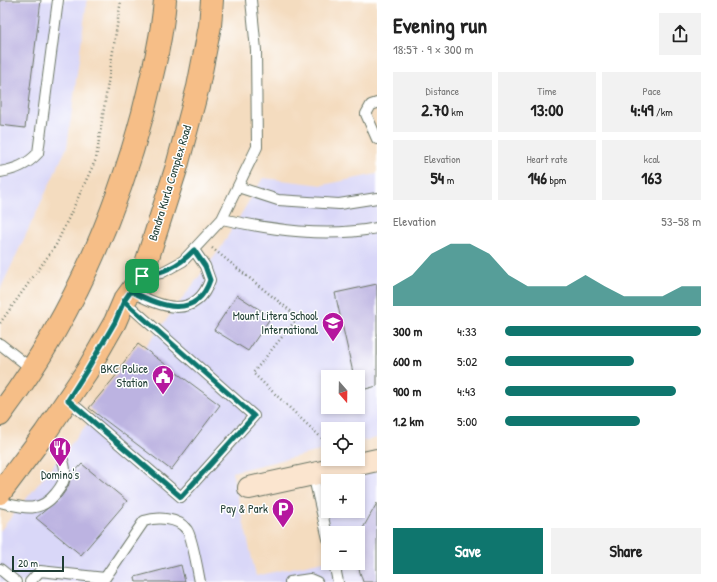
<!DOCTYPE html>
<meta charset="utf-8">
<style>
:root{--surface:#fff;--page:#f2f2f2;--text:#222;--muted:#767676;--accent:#0f766e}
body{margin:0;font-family:"Patrick Hand",sans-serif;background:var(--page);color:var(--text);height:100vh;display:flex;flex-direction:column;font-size:15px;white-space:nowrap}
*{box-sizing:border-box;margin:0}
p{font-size:13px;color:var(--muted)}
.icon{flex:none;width:22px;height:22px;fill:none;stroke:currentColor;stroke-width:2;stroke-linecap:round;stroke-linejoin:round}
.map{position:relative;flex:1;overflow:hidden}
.drawer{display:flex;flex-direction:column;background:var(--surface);width:340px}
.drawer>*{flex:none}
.needle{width:26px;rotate:160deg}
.controls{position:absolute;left:321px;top:370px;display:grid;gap:8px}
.controls a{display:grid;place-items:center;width:44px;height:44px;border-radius:0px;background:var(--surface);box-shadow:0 2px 6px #0003;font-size:20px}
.scale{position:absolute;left:12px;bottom:10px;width:52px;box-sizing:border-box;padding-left:4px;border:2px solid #1f3d34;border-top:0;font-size:11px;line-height:14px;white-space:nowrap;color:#1f3d34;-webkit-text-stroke:3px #fff;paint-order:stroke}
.pin{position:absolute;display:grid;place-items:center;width:34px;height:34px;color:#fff;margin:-17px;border-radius:8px;box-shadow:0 2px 6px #0006}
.round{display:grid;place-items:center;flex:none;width:42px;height:42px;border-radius:0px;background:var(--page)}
.summary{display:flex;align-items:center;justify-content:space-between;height:68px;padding:0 16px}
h1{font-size:22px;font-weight:700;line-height:30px}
.figures{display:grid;grid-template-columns:repeat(3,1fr);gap:6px;height:68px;padding:4px 16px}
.figures div{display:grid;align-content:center;border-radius:0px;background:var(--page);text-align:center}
.figures b{font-size:17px;font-weight:700}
.figures small{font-size:11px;font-weight:400}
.figures p{font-size:11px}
.chart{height:112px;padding:8px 16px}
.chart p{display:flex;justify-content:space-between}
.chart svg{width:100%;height:72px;margin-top:4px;fill:var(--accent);opacity:.7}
.action{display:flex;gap:8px;margin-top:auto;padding:8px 16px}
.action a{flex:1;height:46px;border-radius:0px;background:var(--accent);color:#fff;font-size:16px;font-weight:700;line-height:46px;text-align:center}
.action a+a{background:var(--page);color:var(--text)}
ul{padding:0 16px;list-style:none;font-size:13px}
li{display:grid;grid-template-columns:64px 48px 1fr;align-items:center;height:30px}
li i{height:10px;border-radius:5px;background:var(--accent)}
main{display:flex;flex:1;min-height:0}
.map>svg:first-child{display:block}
</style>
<main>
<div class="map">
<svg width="377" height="582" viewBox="0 0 377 582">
<rect width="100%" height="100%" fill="#fff"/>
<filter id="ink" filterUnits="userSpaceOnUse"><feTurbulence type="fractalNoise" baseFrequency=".025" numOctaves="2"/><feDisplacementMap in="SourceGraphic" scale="8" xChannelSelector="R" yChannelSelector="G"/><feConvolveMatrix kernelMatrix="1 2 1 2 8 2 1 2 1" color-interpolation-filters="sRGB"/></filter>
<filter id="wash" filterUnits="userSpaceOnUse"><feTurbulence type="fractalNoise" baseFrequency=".012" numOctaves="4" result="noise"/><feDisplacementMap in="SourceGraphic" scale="16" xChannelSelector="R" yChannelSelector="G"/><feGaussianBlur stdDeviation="0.9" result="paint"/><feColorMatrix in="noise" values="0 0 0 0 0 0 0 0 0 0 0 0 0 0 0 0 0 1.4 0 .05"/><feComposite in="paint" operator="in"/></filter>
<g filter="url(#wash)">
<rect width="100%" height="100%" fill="#f4dcbf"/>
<path fill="#d9d7f8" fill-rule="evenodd" d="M0,0H87L67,147L0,290Z
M377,174V438L358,442V429H328V449L232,472L256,576L328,560V563H358V533H328V556L312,485L328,481V511H358V481H329L377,471V582H0V531L88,423L220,249L263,178L323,185ZM328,377H358V407H328Z"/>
<g id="blocks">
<path fill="#bcb3e1" d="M0,0H41L25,128L0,125Z
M377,284V386L358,391V377H354L335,293Z
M237,295L271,317L248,351L214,330Z
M138,344L220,405L171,470L89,408L119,372L117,371Z
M82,464L127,501L81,555L36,518L61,497L68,487L71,476Z
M377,503V582H363L358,566V537Z
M181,565L185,582H136L135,577Z"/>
</g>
</g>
<g filter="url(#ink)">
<use href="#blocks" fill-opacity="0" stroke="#6a7565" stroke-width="1"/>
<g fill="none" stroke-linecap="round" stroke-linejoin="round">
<g stroke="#6a7565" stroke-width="12">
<path id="lane" d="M377,103L371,105L366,114L377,139
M0,172C16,169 27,165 38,153L58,0
M238,187L278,200L339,204L377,198
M222,219C272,230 326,238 377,228
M142,276L161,273L183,261L222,219L257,147L256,50L251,0
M131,291C159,307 196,321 210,280L205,266L194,250
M0,344L32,369
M68,400L181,497L254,416L124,301
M313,474L328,539
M0,502C23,508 40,514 56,493C61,487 65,481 65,473C66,459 53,443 46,431
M334,563L338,582
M0,569L16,582
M30,582L40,571L105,578L144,521C157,517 178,517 187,530C192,536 198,572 200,582
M290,582L310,579L317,582"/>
</g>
<g stroke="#6a7565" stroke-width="24">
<path id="secondary" d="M249,488L377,460"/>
</g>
<g stroke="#6a7565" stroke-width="24">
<path id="primary" d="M0,415C68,324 114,222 143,113C152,76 162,38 165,0
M0,493L45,433L87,371L115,322L124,301L142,276L177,166L198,87L210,26L212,0"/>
</g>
<path stroke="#6a7565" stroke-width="2.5" stroke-dasharray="1 3" stroke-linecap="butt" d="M212,248L298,317L253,373L328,444
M0,323L56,245L96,159L121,0"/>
<use href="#lane" stroke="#fff" stroke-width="10"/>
<use href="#secondary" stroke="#fbe5cf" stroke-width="22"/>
<use href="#primary" stroke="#f6be87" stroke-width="22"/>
</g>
</g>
<g fill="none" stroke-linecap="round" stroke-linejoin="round" filter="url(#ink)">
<g stroke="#fff" stroke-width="8">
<path id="route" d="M142,276L124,301L115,322L87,370L68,400L181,497L254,416L124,301L131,291C159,306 196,321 210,280L205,266L194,250C178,267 164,272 142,276"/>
</g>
<use href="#route" stroke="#0f766e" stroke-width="5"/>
</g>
<defs>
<g id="school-pin" transform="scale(1.15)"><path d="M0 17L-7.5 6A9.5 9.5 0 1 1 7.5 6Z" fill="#b5179e" stroke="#fff"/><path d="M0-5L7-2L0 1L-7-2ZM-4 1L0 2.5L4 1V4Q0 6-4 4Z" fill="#fff"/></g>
<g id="civic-pin" transform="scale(1.15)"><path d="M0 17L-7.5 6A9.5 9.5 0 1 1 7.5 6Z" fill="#b5179e" stroke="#fff"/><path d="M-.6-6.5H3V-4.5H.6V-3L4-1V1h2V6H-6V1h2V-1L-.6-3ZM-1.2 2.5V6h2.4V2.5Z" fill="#fff"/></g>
<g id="restaurant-pin" transform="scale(1.15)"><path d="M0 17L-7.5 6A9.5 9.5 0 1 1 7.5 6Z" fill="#b5179e" stroke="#fff"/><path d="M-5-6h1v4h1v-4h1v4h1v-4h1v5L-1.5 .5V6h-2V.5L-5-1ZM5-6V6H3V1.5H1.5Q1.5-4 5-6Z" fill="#fff"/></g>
<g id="parking-pin" transform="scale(1.15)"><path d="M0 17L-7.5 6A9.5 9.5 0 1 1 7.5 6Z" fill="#b5179e" stroke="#fff"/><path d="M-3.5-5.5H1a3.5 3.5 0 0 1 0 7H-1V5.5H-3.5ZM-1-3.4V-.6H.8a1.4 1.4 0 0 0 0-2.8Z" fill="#fff"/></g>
</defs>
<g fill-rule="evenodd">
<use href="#school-pin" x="333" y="323"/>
<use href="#civic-pin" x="163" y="376"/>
<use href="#restaurant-pin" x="60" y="448"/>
<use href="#parking-pin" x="283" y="509"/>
</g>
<g text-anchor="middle" stroke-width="3" stroke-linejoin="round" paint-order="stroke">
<g font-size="12" fill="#1f3d34" stroke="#fff">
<text transform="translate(170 183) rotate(-73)" y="4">Bandra Kurla Complex Road</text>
</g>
<g font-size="12" fill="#1f3d34" stroke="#fff" text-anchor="end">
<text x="318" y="320">Mount Litera School<tspan x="318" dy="14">International</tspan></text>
<text x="148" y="373">BKC Police<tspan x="148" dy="14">Station</tspan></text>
<text x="60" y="479" text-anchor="middle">Domino's</text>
<text x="268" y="513">Pay &amp; Park</text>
</g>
</g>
</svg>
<div class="controls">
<a><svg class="needle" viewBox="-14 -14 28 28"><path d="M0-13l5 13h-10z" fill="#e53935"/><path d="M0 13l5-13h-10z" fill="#767676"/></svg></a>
<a><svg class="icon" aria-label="locate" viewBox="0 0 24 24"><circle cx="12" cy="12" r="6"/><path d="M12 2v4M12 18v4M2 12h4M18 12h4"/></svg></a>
<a>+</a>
<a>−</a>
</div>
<div class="scale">20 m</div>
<div class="pin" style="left:142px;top:276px;background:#1e9e55"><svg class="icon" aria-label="arrive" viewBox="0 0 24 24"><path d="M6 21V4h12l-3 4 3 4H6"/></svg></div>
</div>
<section class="drawer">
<div class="summary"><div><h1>Evening run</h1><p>18:57 · 9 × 300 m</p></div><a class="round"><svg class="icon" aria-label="share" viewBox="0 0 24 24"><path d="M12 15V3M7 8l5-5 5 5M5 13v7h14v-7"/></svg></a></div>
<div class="figures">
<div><p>Distance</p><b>2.70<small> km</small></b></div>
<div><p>Time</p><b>13:00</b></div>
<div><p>Pace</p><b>4:49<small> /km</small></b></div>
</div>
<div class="figures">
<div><p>Elevation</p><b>54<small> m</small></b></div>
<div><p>Heart rate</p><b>146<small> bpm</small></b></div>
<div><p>kcal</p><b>163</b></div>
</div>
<div class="chart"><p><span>Elevation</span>53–58 m</p>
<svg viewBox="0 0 160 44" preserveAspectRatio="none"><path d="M0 44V32L10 25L20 12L30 6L40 6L50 12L60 25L70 32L80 32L90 32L100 25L110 32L120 38L130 38L140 38L150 32L160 32V44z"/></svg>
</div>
<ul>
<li><b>300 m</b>4:33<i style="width:100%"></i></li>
<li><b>600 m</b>5:02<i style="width:66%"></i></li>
<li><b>900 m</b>4:43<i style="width:87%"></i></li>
<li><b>1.2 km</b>5:00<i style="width:69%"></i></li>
</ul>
<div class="action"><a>Save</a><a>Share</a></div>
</section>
</main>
